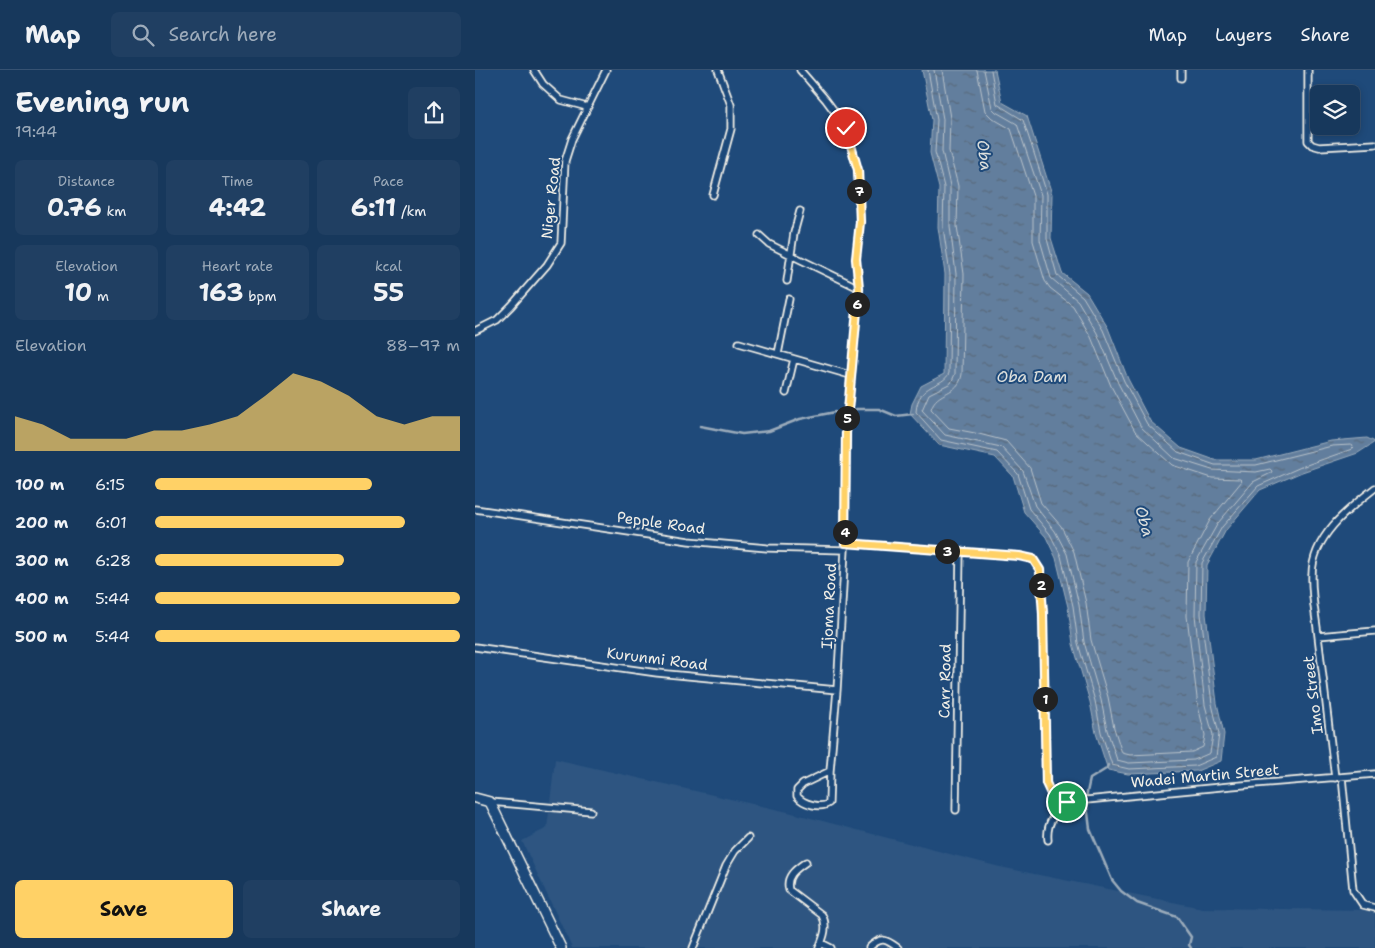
<!DOCTYPE html>
<meta charset="utf-8">
<style>
:root{--surface:#17385c;--page:#203f62;--text:#f1f3f6;--muted:#9eacbb;--line:#365272;--accent:#ffd166}
body{margin:0;font-family:"Shantell Sans",sans-serif;background:var(--page);color:var(--text);height:100vh;display:flex;flex-direction:column;font-size:19px;white-space:nowrap}
*{box-sizing:border-box;margin:0}
p{font-size:16px;color:var(--muted)}
.icon{flex:none;width:28px;height:28px;fill:none;stroke:currentColor;stroke-width:2;stroke-linecap:round;stroke-linejoin:round}
.map{position:relative;flex:1;overflow:hidden}
.side{display:flex;flex-direction:column;background:var(--surface);width:475px}
.side>*{flex:none}
.controls{position:absolute;left:835px;top:15px;display:grid;gap:10px}
.controls a{display:grid;place-items:center;width:50px;height:50px;border-radius:8px;background:var(--surface);box-shadow:0 2px 8px #0003,0 0 0 1px var(--line);font-size:25px}
.pin{position:absolute;display:grid;place-items:center;width:42px;height:42px;color:#fff;margin:-21px;border:2px solid #fff;border-radius:50%;box-shadow:0 1px 5px #0007}
.km{position:absolute;width:25px;height:25px;margin:-12px;border-radius:50%;background:#222;color:#fff;font-size:14px;line-height:25px;text-align:center}
.round{display:grid;place-items:center;flex:none;width:52px;height:52px;border-radius:8px;background:var(--page)}
.summary{display:flex;align-items:center;justify-content:space-between;height:85px;padding:0 15px}
h1{font-size:28px;font-weight:700;line-height:38px}
.metrics{display:grid;grid-template-columns:repeat(3,1fr);gap:8px;height:85px;padding:5px 15px}
.metrics div{display:grid;align-content:center;border-radius:8px;background:var(--page);text-align:center}
.metrics b{font-size:25px;font-weight:700}
.metrics small{font-size:14px;font-weight:400}
.metrics p{font-size:14px}
.chart{height:140px;padding:10px 15px}
.chart p{display:flex;justify-content:space-between}
.chart svg{width:100%;height:90px;margin-top:5px;fill:var(--accent);opacity:.7}
.button{display:flex;gap:10px;margin-top:auto;padding:10px 15px}
.button a{flex:1;height:58px;border-radius:8px;background:var(--accent);color:#111;font-size:20px;font-weight:700;line-height:58px;text-align:center}
.button a+a{background:var(--page);color:var(--text)}
ul{padding:0 15px;list-style:none;font-size:16px}
li{display:grid;grid-template-columns:80px 60px 1fr;align-items:center;height:38px}
li i{height:12px;border-radius:6px;background:var(--accent)}
header{display:flex;align-items:center;gap:30px;box-sizing:border-box;height:70px;padding:0 25px;background:var(--surface);border-bottom:1px solid var(--line)}
header strong{font-size:24px}
nav{display:flex;gap:28px;margin-inline-start:auto;font-size:18px}
.search{width:350px;height:45px;background:var(--page);display:flex;align-items:center;gap:12px;box-sizing:border-box;padding:0 18px;border-radius:8px;color:var(--muted);font-size:19px}
main{display:flex;flex:1;min-height:0}
.map>svg:first-child{display:block}
</style>
<header>
<strong>Map</strong>
<div class="search"><svg class="icon" aria-label="search" viewBox="0 0 24 24"><circle cx="10" cy="10" r="6"/><path d="M15 15l6 6"/></svg>Search here</div>
<nav><a>Map</a><a>Layers</a><a>Share</a></nav>
</header>
<main>
<section class="side">
<div class="summary"><div><h1>Evening run</h1><p>19:44</p></div><a class="round"><svg class="icon" aria-label="share" viewBox="0 0 24 24"><path d="M12 15V3M7 8l5-5 5 5M5 13v7h14v-7"/></svg></a></div>
<div class="metrics">
<div><p>Distance</p><b>0.76<small> km</small></b></div>
<div><p>Time</p><b>4:42</b></div>
<div><p>Pace</p><b>6:11<small> /km</small></b></div>
</div>
<div class="metrics">
<div><p>Elevation</p><b>10<small> m</small></b></div>
<div><p>Heart rate</p><b>163<small> bpm</small></b></div>
<div><p>kcal</p><b>55</b></div>
</div>
<div class="chart"><p><span>Elevation</span>88–97 m</p>
<svg viewBox="0 0 160 44" preserveAspectRatio="none"><path d="M0 44V27L10 31L20 38L30 38L40 38L50 34L60 34L70 31L80 27L90 17L100 6L110 10L120 17L130 27L140 31L150 27L160 27V44z"/></svg>
</div>
<ul>
<li><b>100 m</b>6:15<i style="width:71%"></i></li>
<li><b>200 m</b>6:01<i style="width:82%"></i></li>
<li><b>300 m</b>6:28<i style="width:62%"></i></li>
<li><b>400 m</b>5:44<i style="width:100%"></i></li>
<li><b>500 m</b>5:44<i style="width:100%"></i></li>
</ul>
<div class="button"><a>Save</a><a>Share</a></div>
</section>
<div class="map">
<svg width="900" height="878" viewBox="0 0 900 878">
<defs>
<pattern id="water-ripples" width="26" height="14" patternUnits="userSpaceOnUse" patternTransform="scale(1.25)"><rect width="26" height="14" fill="#627e9d"/><path d="M2 4q2-2 4 0t4 0M15 11q2-2 4 0t4 0" fill="none" stroke="#58687a"/></pattern>
</defs>
<rect width="100%" height="100%" fill="#1f4a7a"/>
<filter id="ink" filterUnits="userSpaceOnUse"><feTurbulence type="fractalNoise" baseFrequency=".02" numOctaves="2"/><feDisplacementMap in="SourceGraphic" scale="10" xChannelSelector="R" yChannelSelector="G"/><feConvolveMatrix kernelMatrix="1 2 1 2 8 2 1 2 1" color-interpolation-filters="sRGB"/></filter>
<g filter="url(#ink)">
<path fill="#2d5581" d="M80,689L313,742L525,797L727,838L900,840V878H97L47,771L72,758Z"/>
<path fill="url(#water-ripples)" stroke="#9cacbb" d="M447,0H520L527,32L552,46L577,124L576,168L587,203L612,223L633,258L653,309L675,351L706,378L740,390H781L856,371L892,368L900,372L883,383L827,402L785,420L751,460L732,495L731,544L742,633L749,664L746,691L722,701L653,704L633,700L621,663L615,632L598,574L593,537L581,488L571,467L549,442L538,406L520,387L464,375L435,344L437,334L446,316L469,304L470,204L463,157L464,118L455,83L457,50Z"/>
<g fill="none" stroke-linecap="round" stroke-linejoin="round">
<path stroke="#bac3ca" stroke-width="1" d="M453,0L462,50L460,82L469,117L468,157L475,204L474,303C468,318 443,312 441,342L466,370L522,382L543,404L554,439L575,464L586,486L598,536L603,573L620,631L626,662L637,695L654,699L720,696L741,687L744,664L737,634L726,544L727,493L747,457L783,416L826,397L877,379L878,376L876,375L857,376L781,395H740L703,382L672,354L649,311L628,260L608,227L582,205L572,169V124L558,80L548,50L522,34L516,0
M459,0L468,49L467,81L475,116V156L481,204L480,304L476,313L454,324L447,340L470,365L526,377L548,401L560,436L580,461L592,484L604,535L609,572L626,630L632,660L642,690L654,693L719,690L735,683L738,665L730,635L720,545L721,492L743,453L778,412L796,403L797,401L795,399L781,402L737,400L699,388L666,357L643,313L622,263L603,231L576,208L565,170L566,125L542,54L521,42L517,38L509,0
M467,0L475,48L474,81L483,116L482,156L489,204L487,304C484,326 461,320 456,339L474,358L500,363L531,371L555,398L566,433L586,456L599,482L611,533L616,570L633,627L639,658L647,683L655,685L717,682L728,677L730,665L723,636L712,546L713,492L735,450L767,411L765,409L737,408L697,395L660,361L636,316L616,267L598,236L575,218L570,211L558,171V126L536,59L517,48L510,41L502,0"/>
<path stroke="#9cacbb" stroke-width="2.5" d="M381,339H404L421,346L438,344
M225,356L267,364L294,361L325,349L360,342
M633,695L631,699L615,709L611,727L615,759L637,810L646,821L662,833L702,847L716,867L714,875L716,878"/>
<g stroke="#f4f1e8" stroke-width="9">
<path id="street" d="M59,0L68,14L86,30L112,37
M325,0L351,30L371,57L383,100L385,152L381,189L384,218L371,363L370,480L362,620L355,701L354,733C346,739 328,734 322,726V720L328,714L355,701
M833,0V71L837,75L844,77L900,74
M706,8V0
M238,125L256,59V35L243,0
M284,165L294,174L316,185L384,218
M312,211L319,163L325,141
M0,261L22,250L36,236L72,195L86,173L90,91L97,69L131,0
M264,273L375,305
M303,284L314,229
M311,323L319,289
M0,439L214,471L292,478L370,480
M370,473L545,486L558,489L565,500L568,544L571,713L577,726L591,732L756,716L900,704
M843,566C841,546 836,525 837,505C837,467 873,439 900,418
M0,577L182,603L362,620
M867,707L878,820L888,835L900,838
M860,708L843,566L900,561
M15,732L116,741
M481,740L485,482
M573,770C571,753 580,743 591,732
M331,792C321,799 310,806 314,820L347,845C353,856 349,867 344,878
M346,873L356,878
M218,878L251,796L260,781L273,768
M394,878C406,866 411,869 423,878"/>
</g>
<g stroke="#f4f1e8" stroke-width="12">
<path id="secondary" d="M0,728L15,732L86,878"/>
</g>
<use href="#street" stroke="#1f4a7a" stroke-width="5.5"/>
<use href="#secondary" stroke="#1f4a7a" stroke-width="9"/>
</g>
</g>
<g fill="none" stroke-linecap="round" stroke-linejoin="round" filter="url(#ink)">
<g stroke="#fff" stroke-width="10">
<path id="route" d="M371,58L383,100L385,152L381,189L384,218L371,363L370,473L544,486L558,489L565,500L568,544L571,713L577,726L592,732"/>
</g>
<use href="#route" stroke="#ffd166" stroke-width="6"/>
</g>
<g text-anchor="middle" stroke-width="4" stroke-linejoin="round" paint-order="stroke">
<g font-size="15" fill="#f4f1e8" stroke="#1f4a7a">
<text transform="translate(76 128) rotate(-84)" y="5">Niger Road</text>
<text transform="translate(186 453) rotate(8)" y="5">Pepple Road</text>
<text transform="translate(354 536) rotate(-87)" y="5">Ijoma Road</text>
<text transform="translate(182 589) rotate(7)" y="5">Kurunmi Road</text>
<text transform="translate(470 611) rotate(-89)" y="5">Carr Road</text>
<text transform="translate(838 625) rotate(-97)" y="5">Imo Street</text>
<text transform="translate(730 706) rotate(-5)" y="5">Wadei Martin Street</text>
</g>
<g font-size="16" font-style="italic" fill="#dee0dd" stroke="#1f4a7a">
<text transform="translate(510 85) rotate(82)" y="6">Oba</text>
<text x="557" y="312">Oba Dam</text>
<text transform="translate(670 451) rotate(75)" y="6">Oba</text>
</g>
</g>
</svg>
<div class="controls">
<a><svg class="icon" aria-label="layers" viewBox="0 0 24 24"><path d="M12 4l9 5-9 5-9-5zM3 14l9 5 9-5"/></svg></a>
</div>
<div class="pin" style="left:592px;top:732px;background:#1e9e55"><svg class="icon" aria-label="arrive" viewBox="0 0 24 24"><path d="M6 21V4h12l-3 4 3 4H6"/></svg></div>
<div class="pin" style="left:371px;top:58px;background:#d93025"><svg class="icon" aria-label="check" viewBox="0 0 24 24"><path d="M5 12l5 5 9-10"/></svg></div>
<b class="km" style="left:570px;top:629px">1</b>
<b class="km" style="left:566px;top:515px">2</b>
<b class="km" style="left:472px;top:481px">3</b>
<b class="km" style="left:370px;top:462px">4</b>
<b class="km" style="left:372px;top:348px">5</b>
<b class="km" style="left:382px;top:234px">6</b>
<b class="km" style="left:384px;top:121px">7</b>
</div>
</main>
